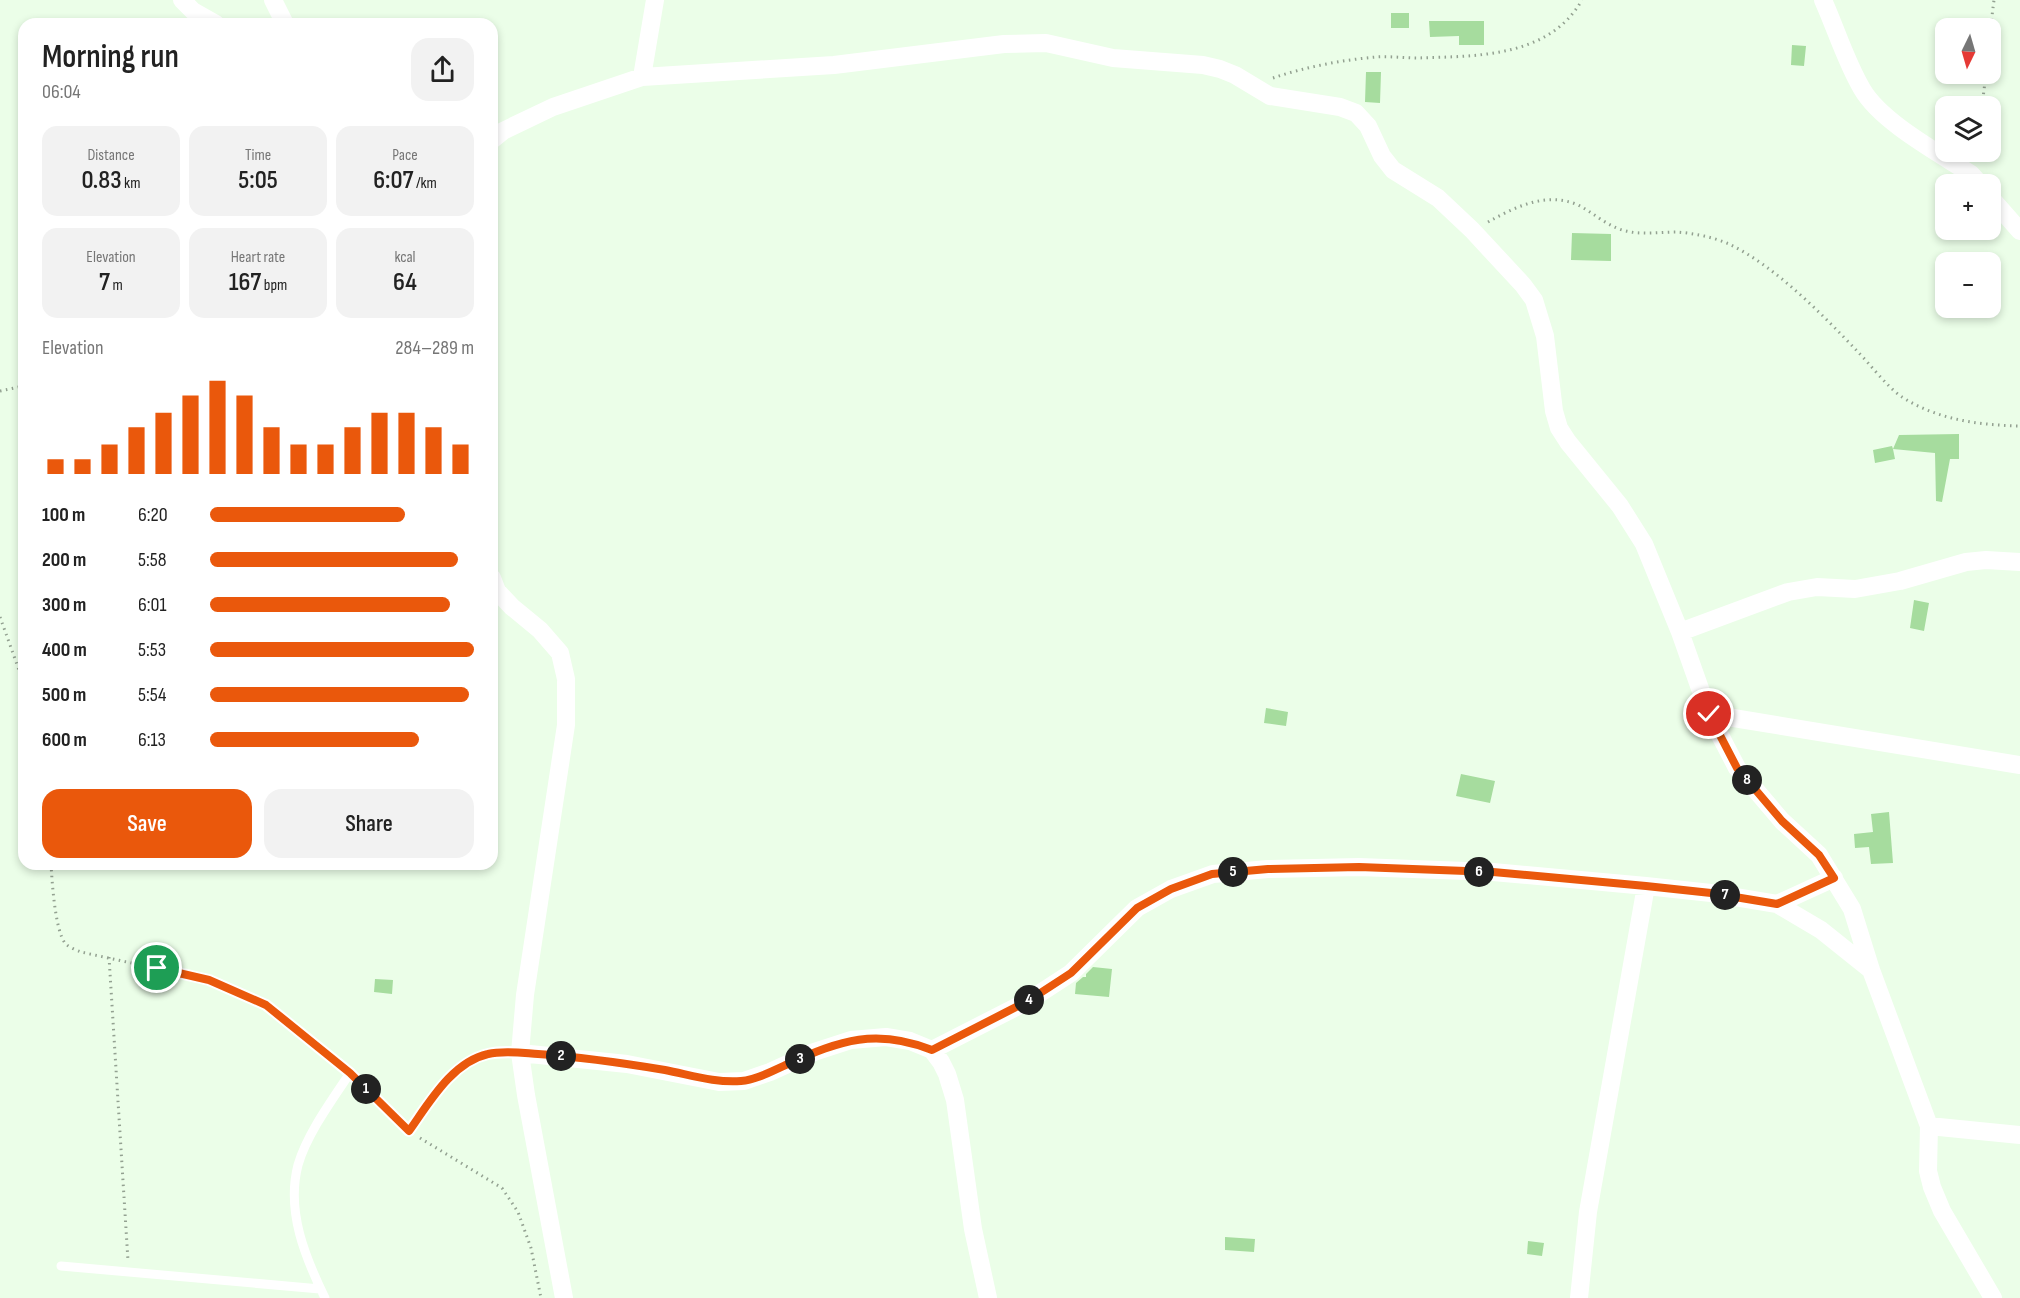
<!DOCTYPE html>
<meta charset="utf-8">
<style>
:root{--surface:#fff;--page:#f2f2f2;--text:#222;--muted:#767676;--accent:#ea580c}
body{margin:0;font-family:"Sofia Sans Condensed",sans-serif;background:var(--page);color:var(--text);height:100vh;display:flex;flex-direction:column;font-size:22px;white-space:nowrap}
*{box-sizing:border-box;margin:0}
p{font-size:20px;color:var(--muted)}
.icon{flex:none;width:33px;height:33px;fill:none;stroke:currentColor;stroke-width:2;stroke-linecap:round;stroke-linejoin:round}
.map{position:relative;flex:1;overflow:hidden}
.details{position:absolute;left:18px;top:18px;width:480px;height:852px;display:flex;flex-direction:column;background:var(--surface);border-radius:18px;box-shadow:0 3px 9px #0003}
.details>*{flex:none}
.needle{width:39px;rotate:185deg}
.controls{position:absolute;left:1935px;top:18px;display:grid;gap:12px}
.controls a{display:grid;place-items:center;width:66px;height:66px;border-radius:12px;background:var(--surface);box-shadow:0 3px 9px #0003;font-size:30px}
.pin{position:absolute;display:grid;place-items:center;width:51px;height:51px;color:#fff;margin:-26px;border:3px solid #fff;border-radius:50%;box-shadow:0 2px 6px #0007}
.km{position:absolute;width:30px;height:30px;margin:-15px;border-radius:50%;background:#222;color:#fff;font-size:16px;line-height:30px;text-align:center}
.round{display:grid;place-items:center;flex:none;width:63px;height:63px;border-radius:18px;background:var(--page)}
.headline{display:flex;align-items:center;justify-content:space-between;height:102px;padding:0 24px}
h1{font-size:33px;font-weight:600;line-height:45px}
.figures{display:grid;grid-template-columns:repeat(3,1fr);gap:9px;height:102px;padding:6px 24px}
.figures div{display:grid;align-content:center;border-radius:15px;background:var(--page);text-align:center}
.figures b{font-size:26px;font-weight:600}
.figures small{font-size:16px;font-weight:400}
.figures p{font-size:16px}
.chart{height:168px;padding:12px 24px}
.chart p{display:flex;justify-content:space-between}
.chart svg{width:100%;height:108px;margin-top:6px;stroke:var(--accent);stroke-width:6}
.cta{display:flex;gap:12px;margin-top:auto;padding:12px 24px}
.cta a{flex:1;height:69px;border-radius:18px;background:var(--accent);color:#fff;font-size:24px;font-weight:600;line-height:69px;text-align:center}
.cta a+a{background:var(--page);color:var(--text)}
ul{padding:0 24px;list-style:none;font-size:20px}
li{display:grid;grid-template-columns:96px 72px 1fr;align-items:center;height:45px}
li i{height:15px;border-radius:8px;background:var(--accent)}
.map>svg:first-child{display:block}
</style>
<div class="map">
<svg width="2020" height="1298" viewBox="0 0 2020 1298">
<rect width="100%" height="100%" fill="#ebfee8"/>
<path fill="#a6dc9e" d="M1391,13H1409V28H1391Z
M1429,21H1484V45H1459V36L1430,37Z
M1792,45L1806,46L1804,66L1791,65Z
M1366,72H1381L1380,103L1365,102Z
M1572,233L1611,234V261L1571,260Z
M1959,434V459H1950L1942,502L1936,501L1935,453L1893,449L1895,459L1875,463L1873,450L1892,446L1893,449L1899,435Z
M1914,600L1929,603L1924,631L1910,628Z
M1266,708L1288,712L1286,726L1264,723Z
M1461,774L1495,781L1490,803L1456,796Z
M1889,812L1893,863L1871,864L1869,847L1855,848L1854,834L1873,832L1871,814Z
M1093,967L1112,969L1109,997L1075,994L1076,983L1083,977H1086V974Z
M375,979L393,980L392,994L374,992Z
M1225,1237L1255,1239L1254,1252L1225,1250Z
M1528,1241L1544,1243L1542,1256L1527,1254Z"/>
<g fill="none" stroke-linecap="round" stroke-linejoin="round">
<path stroke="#93a191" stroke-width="3" stroke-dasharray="1.5 4.5" stroke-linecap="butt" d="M1990,32L1994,0
M1273,78C1305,67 1342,60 1376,57C1390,56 1404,58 1418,58C1476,56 1549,58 1582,0
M1982,106L1986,74
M1488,222C1515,207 1547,191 1578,205C1594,213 1608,227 1626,231C1642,235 1659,232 1676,232C1693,233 1713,237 1729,244C1775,266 1823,315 1858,352C1870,364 1888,388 1902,397C1938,420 1979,425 2020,426
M0,391L24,386
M0,617L24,684
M51,864C52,881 55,930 65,943C68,947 76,950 81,952L209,980L266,1005L340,1065
M109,957L128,1261
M358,1082L400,1123
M420,1138L502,1188L518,1212L531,1248L541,1298"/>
<path stroke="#fff" stroke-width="9" d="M409,1131C430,1102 451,1064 487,1054C497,1051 509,1053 520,1053
M61,1266L320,1289
M325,1298C305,1257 286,1211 298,1165C307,1134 332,1100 350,1073"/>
<path stroke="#fff" stroke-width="18" d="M182,0L193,11L216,24
M273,0L285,24
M1823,0C1836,29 1846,62 1862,89C1881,122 1939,153 1971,174L1980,184
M642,77L655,0
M492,140L503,131L553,107L642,77L834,65L1004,44L1046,43L1113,58L1203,65L1220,69L1235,75L1270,96L1340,107L1356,113L1368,126L1382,156L1393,170L1438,198L1472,230L1523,285L1534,300L1545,336L1554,411L1559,428L1568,442L1620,506L1644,544L1680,632L1709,714L1737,768L1782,821L1819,855L1852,909L1871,970L1929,1126L1928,1171L1932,1187L1942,1211L1993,1298
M1990,197L2020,231
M492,578L497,591L512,607L540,630L560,653L566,679V725L525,995L520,1053L526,1095L564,1298
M1680,632L1788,592L1817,587L1855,589L1900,581L1966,562L1986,560L2020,562
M1709,714L2020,765
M1777,904L1834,878
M932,1050L1028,1001L1071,973L1137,908L1171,889L1213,874L1268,869L1359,867L1493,872L1646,886L1711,893L1777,904L1821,930L1871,970
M520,1053L627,1064L719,1082L744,1081L770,1072L814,1052L851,1040L886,1037L910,1041L932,1050L941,1062L947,1074L955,1100L973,1229L988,1298
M1929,1126L2020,1135
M1579,1298L1588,1212L1646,886"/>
</g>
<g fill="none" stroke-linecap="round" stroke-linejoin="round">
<g stroke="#fff" stroke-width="12">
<path id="route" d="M157,968L209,980L266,1005L350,1073L409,1131C429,1103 452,1062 488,1054C504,1050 523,1053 538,1054C581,1057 623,1063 665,1070C691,1075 715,1083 741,1081C757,1080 774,1070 788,1064C841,1040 876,1028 932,1050L1028,1001L1071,973L1137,908L1171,889L1212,874L1268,869L1359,867L1493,872L1646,886L1711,893L1777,904L1834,878L1819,855L1782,821L1737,768L1709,714"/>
</g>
<use href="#route" stroke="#ea580c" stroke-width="8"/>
</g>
</svg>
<div class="controls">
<a><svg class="needle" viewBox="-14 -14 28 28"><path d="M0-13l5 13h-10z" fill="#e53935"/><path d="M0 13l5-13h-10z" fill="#767676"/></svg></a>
<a><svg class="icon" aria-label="layers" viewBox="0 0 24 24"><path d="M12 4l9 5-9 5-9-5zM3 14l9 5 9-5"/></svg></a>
<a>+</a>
<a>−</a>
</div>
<div class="pin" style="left:157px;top:968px;background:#1e9e55"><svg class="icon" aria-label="arrive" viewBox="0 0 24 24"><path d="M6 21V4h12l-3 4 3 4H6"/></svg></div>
<div class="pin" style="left:1709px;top:714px;background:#d93025"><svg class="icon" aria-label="check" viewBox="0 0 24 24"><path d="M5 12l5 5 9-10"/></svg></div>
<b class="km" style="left:366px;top:1089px">1</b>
<b class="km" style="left:561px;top:1056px">2</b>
<b class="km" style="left:800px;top:1059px">3</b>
<b class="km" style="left:1029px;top:1000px">4</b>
<b class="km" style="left:1233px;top:872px">5</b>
<b class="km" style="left:1479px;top:872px">6</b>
<b class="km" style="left:1725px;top:895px">7</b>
<b class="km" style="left:1747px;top:780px">8</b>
<section class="details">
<div class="headline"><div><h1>Morning run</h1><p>06:04</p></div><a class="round"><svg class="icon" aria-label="share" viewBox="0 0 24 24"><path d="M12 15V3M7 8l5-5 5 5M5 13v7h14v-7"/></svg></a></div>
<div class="figures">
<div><p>Distance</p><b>0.83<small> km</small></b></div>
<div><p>Time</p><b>5:05</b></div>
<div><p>Pace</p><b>6:07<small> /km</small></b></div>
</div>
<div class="figures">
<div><p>Elevation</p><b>7<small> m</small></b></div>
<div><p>Heart rate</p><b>167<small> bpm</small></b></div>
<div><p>kcal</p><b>64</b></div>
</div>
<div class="chart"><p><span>Elevation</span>284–289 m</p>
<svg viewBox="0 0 160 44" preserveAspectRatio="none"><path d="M5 44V38M15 44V38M25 44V32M35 44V25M45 44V19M55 44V12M65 44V6M75 44V12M85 44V25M95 44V32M105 44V32M115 44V25M125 44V19M135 44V19M145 44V25M155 44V32"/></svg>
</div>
<ul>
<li><b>100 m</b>6:20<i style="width:74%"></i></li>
<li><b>200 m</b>5:58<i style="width:94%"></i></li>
<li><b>300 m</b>6:01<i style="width:91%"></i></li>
<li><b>400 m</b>5:53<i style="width:100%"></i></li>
<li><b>500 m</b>5:54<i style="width:98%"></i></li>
<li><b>600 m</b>6:13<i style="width:79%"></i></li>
</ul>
<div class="cta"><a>Save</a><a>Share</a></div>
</section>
</div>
